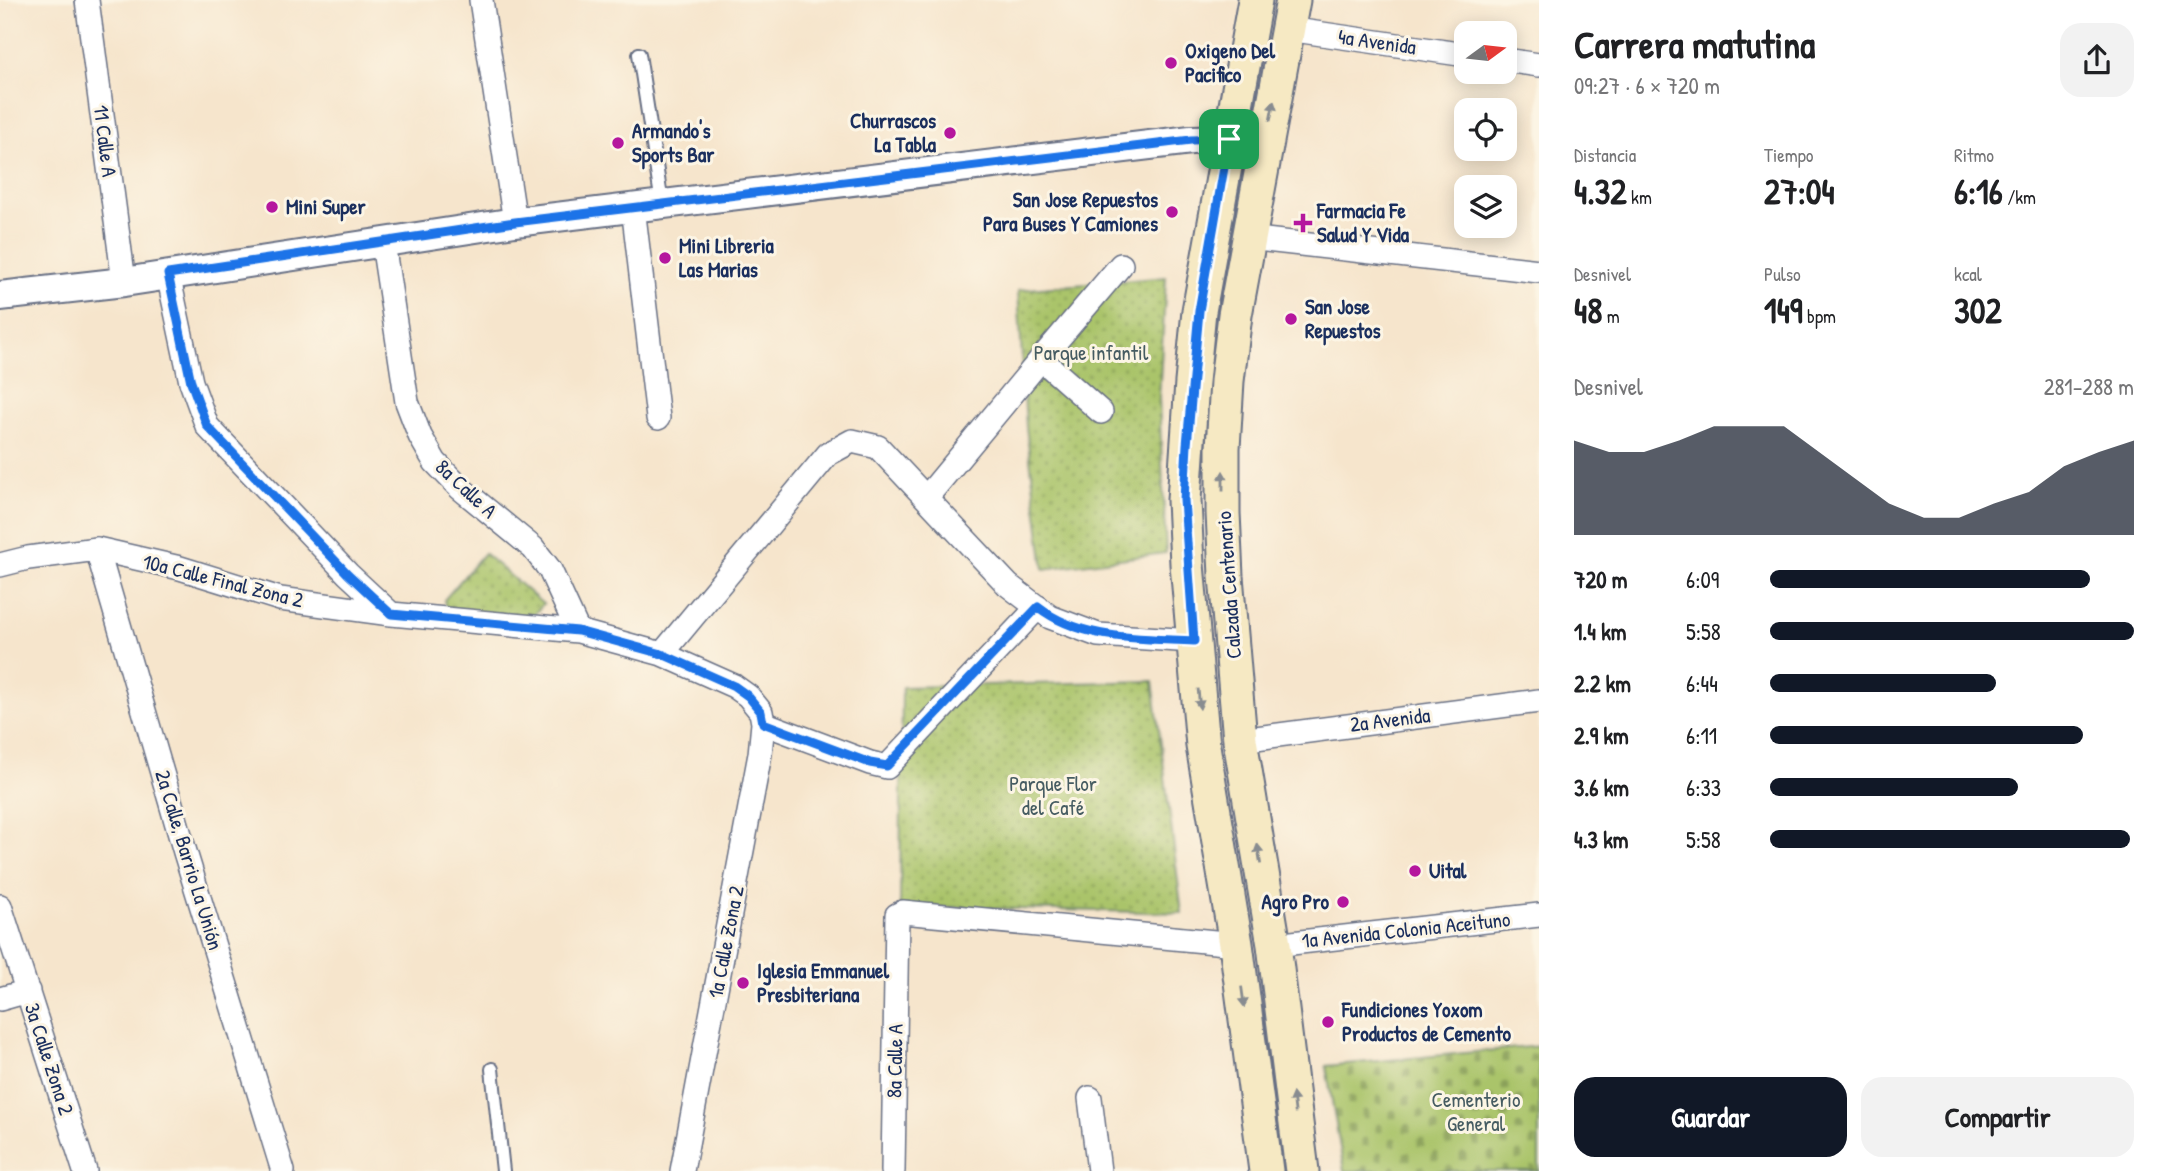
<!DOCTYPE html>
<html lang="es">
<meta charset="utf-8">
<style>
:root{--surface:#fff;--page:#f2f2f2;--text:#202124;--muted:#757577;--accent:#111827}
body{margin:0;font-family:"Patrick Hand",sans-serif;background:var(--page);color:var(--text);height:100vh;display:flex;flex-direction:column;font-size:26px;white-space:nowrap}
*{box-sizing:border-box;margin:0}
p{font-size:23px;color:var(--muted)}
.icon{flex:none;width:38px;height:38px;fill:none;stroke:currentColor;stroke-width:2;stroke-linecap:round;stroke-linejoin:round}
.map{position:relative;flex:1;overflow:hidden}
.details{display:flex;flex-direction:column;background:var(--surface);width:630px}
.details>*{flex:none}
.needle{width:46px;rotate:75deg}
.controls{position:absolute;left:1454px;top:21px;display:grid;gap:14px}
.controls a{display:grid;place-items:center;width:63px;height:63px;border-radius:14px;background:var(--surface);box-shadow:0 4px 18px #0003;font-size:35px}
.pin{position:absolute;display:grid;place-items:center;width:60px;height:60px;color:#fff;margin:-30px;border-radius:14px;box-shadow:0 4px 10px #0006}
.round{display:grid;place-items:center;flex:none;width:74px;height:74px;border-radius:21px;background:var(--page)}
.overview{display:flex;align-items:center;justify-content:space-between;height:119px;padding:0 35px}
h1{font-size:38px;font-weight:700;line-height:52px}
.stats{display:grid;grid-template-columns:repeat(3,1fr);gap:10px;height:119px;padding:7px 35px}
.stats div{display:grid;align-content:center}
.stats b{font-size:35px;font-weight:700}
.stats small{font-size:19px;font-weight:400}
.stats p{font-size:19px}
.chart{height:196px;padding:14px 35px}
.chart p{display:flex;justify-content:space-between}
.chart svg{width:100%;height:126px;margin-top:7px;fill:var(--accent);opacity:.7}
.cta{display:flex;gap:14px;margin-top:auto;padding:14px 35px}
.cta a{flex:1;height:80px;border-radius:21px;background:var(--accent);color:#fff;font-size:28px;font-weight:700;line-height:80px;text-align:center}
.cta a+a{background:var(--page);color:var(--text)}
ul{padding:0 35px;list-style:none;font-size:23px}
li{display:grid;grid-template-columns:112px 84px 1fr;align-items:center;height:52px}
li i{height:18px;border-radius:9px;background:var(--accent)}
main{display:flex;flex:1;min-height:0}
.map>svg:first-child{display:block}
</style>
<main>
<div class="map">
<svg width="1539" height="1171" viewBox="0 0 1539 1171">
<defs>
<pattern id="cemetery-stones" width="16" height="16" patternUnits="userSpaceOnUse" patternTransform="scale(1.75)"><rect width="16" height="16" fill="#aac46a"/><path d="M2 7V4a2 2 0 0 1 4 0v3zM10 15v-3a2 2 0 0 1 4 0v3z" fill="#8aa05a"/></pattern>
<pattern id="park-dots" width="8" height="8" patternUnits="userSpaceOnUse" patternTransform="scale(1.75)"><rect width="8" height="8" fill="#aac46a"/><path d="M2 2h.1M6 6h.1" fill="none" stroke="#8aa05a" stroke-width="1.8" stroke-linecap="round"/></pattern>
</defs>
<rect width="100%" height="100%" fill="#fcf5e5"/>
<filter id="ink" filterUnits="userSpaceOnUse"><feTurbulence type="fractalNoise" baseFrequency=".0143" numOctaves="2"/><feDisplacementMap in="SourceGraphic" scale="14" xChannelSelector="R" yChannelSelector="G"/><feConvolveMatrix kernelMatrix="1 2 1 2 8 2 1 2 1" color-interpolation-filters="sRGB"/></filter>
<filter id="wash" filterUnits="userSpaceOnUse"><feTurbulence type="fractalNoise" baseFrequency=".00686" numOctaves="4" result="noise"/><feDisplacementMap in="SourceGraphic" scale="28" xChannelSelector="R" yChannelSelector="G"/><feGaussianBlur stdDeviation="1.57" result="paint"/><feColorMatrix in="noise" values="0 0 0 0 0 0 0 0 0 0 0 0 0 0 0 0 0 1.4 0 .05"/><feComposite in="paint" operator="in"/></filter>
<g filter="url(#wash)">
<rect width="100%" height="100%" fill="#f6e5cc"/>
<path fill="url(#cemetery-stones)" stroke="#627a64" stroke-width="2" d="M1539,1046V1171H1344L1326,1066Z"/>
<path fill="url(#park-dots)" stroke="#627a64" stroke-width="2" d="M1166,277L1159,398L1166,553L1044,569L1026,427L1018,290Z
M484,553L543,604L530,619L447,613L444,600Z
M1153,681L1182,913L900,906L902,687Z"/>
</g>
<g filter="url(#ink)">
<g fill="none" stroke-linecap="round" stroke-linejoin="round">
<g stroke="#686f84" stroke-width="16">
<path id="service" d="M639,54L662,204
M492,1069L503,1171"/>
</g>
<g stroke="#686f84" stroke-width="26">
<path id="minor" d="M87,0L124,282
M481,0L515,222
M1288,29L1466,55
M1505,60L1539,65
M633,207L658,418
M1248,238L1539,271
M383,243L407,402L420,436L435,462L460,488L533,548L550,570L578,631
M168,274L191,382L207,426L348,574L391,614
M1041,359L1101,412
M926,498L1041,359L1121,265
M97,549L185,852L283,1171
M0,565L28,558L97,549L180,568L280,599L391,614L578,631L662,654L734,686L748,696L761,712L763,723L760,754L682,1171
M662,654L828,454L852,441L878,447L1008,585L1050,617L1098,635L1194,641
M763,723L870,763L887,767L1038,607
M1240,740L1539,701
M0,906L85,1171
M1274,945L1539,915
M0,999L28,991
M1090,1098L1099,1171
M893,1171L897,915L903,912L1236,944"/>
</g>
<g stroke="#686f84" stroke-width="32">
<path id="tertiary" d="M0,296L124,282L515,222L1191,140L1229,139L1265,147"/>
</g>
<g stroke="#686f84" stroke-width="37">
<path id="secondary" d="M1255,0L1199,311L1192,382L1184,500L1187,564L1203,746L1236,944L1266,1171
M1293,0L1235,315L1227,381L1223,448V513L1226,576L1240,740L1274,945L1302,1171"/>
</g>
<use href="#service" stroke="#fff" stroke-width="12"/>
<use href="#minor" stroke="#fff" stroke-width="23"/>
<use href="#tertiary" stroke="#fff" stroke-width="28"/>
<use href="#secondary" stroke="#f6e9c3" stroke-width="33"/>
</g>
<defs><path id="oneway-solid" d="M-6-.8H1V-3.2L6.5 0L1 3.2V.8H-6Z" transform="scale(1.75)"/></defs>
<g fill="#888c90">
<use href="#oneway-solid" transform="translate(1272 111) rotate(-79)"/>
<use href="#oneway-solid" transform="translate(1223 481) rotate(-90)"/>
<use href="#oneway-solid" transform="translate(1199 699) rotate(85)"/>
<use href="#oneway-solid" transform="translate(1259 854) rotate(-99)"/>
<use href="#oneway-solid" transform="translate(1243 997) rotate(82)"/>
<use href="#oneway-solid" transform="translate(1294 1103) rotate(-97)"/>
</g>
</g>
<g fill="none" stroke-linecap="round" stroke-linejoin="round" filter="url(#ink)">
<g stroke="#fff" stroke-width="14">
<path id="route" d="M1229,139L1199,311L1187,445L1184,500L1194,641C1141,638 1082,641 1038,607L887,766L870,763L763,723L761,712L748,696L734,686L662,654L578,631L391,614L348,574L207,426L191,382L168,274L515,222L1191,140Z"/>
</g>
<use href="#route" stroke="#1a73e8" stroke-width="9"/>
</g>
<g fill="#b5179e" stroke="#fcf5e5" stroke-width="2.5">
<circle cx="1171" cy="63" r="7"/>
<circle cx="950" cy="133" r="7"/>
<circle cx="618" cy="143" r="7"/>
<circle cx="272" cy="207" r="7"/>
<circle cx="1172" cy="212" r="7"/>
<path d="M1299.5 212.5h7v7h7v7h-7v7h-7v-7h-7v-7h7z"/>
<circle cx="665" cy="258" r="7"/>
<circle cx="1291" cy="319" r="7"/>
<circle cx="1415" cy="871" r="7"/>
<circle cx="1343" cy="902" r="7"/>
<circle cx="743" cy="983" r="7"/>
<circle cx="1328" cy="1022" r="7"/>
</g>
<g text-anchor="middle" stroke-width="6" stroke-linejoin="round" paint-order="stroke">
<g font-size="21" fill="#1b2f5e" stroke="#fcf5e5">
<text transform="translate(1377 42) rotate(8)" y="7">4a Avenida</text>
<text transform="translate(105 141) rotate(83)" y="7">11 Calle A</text>
<text transform="translate(466 489) rotate(43)" y="7">8a Calle A</text>
<text transform="translate(223 581) rotate(14)" y="7">10a Calle Final Zona 2</text>
<text transform="translate(1229 585) rotate(-94)" y="7">Calzada Centenario</text>
<text transform="translate(1390 720) rotate(-7)" y="7">2a Avenida</text>
<text transform="translate(189 860) rotate(73)" y="7">2a Calle, Barrio La Unión</text>
<text transform="translate(1406 930) rotate(-6)" y="7">1a Avenida Colonia Aceituno</text>
<text transform="translate(726 942) rotate(-79)" y="7">1a Calle Zona 2</text>
<text transform="translate(49 1059) rotate(72)" y="7">3a Calle Zona 2</text>
<text transform="translate(895 1061) rotate(-89)" y="7">8a Calle A</text>
</g>
<g font-size="21" font-weight="bold" fill="#1b2f5e" stroke="#fcf5e5" text-anchor="start">
<text x="1185" y="58">Oxigeno Del<tspan x="1185" dy="24">Pacifico</tspan></text>
<text x="936" y="128" text-anchor="end">Churrascos<tspan x="936" dy="24">La Tabla</tspan></text>
<text x="632" y="138">Armando's<tspan x="632" dy="24">Sports Bar</tspan></text>
<text x="1158" y="207" text-anchor="end">San Jose Repuestos<tspan x="1158" dy="24">Para Buses Y Camiones</tspan></text>
<text x="286" y="214">Mini Super</text>
<text x="1317" y="218">Farmacia Fe<tspan x="1317" dy="24">Salud Y Vida</tspan></text>
<text x="679" y="253">Mini Libreria<tspan x="679" dy="24">Las Marias</tspan></text>
<text x="1305" y="314">San Jose<tspan x="1305" dy="24">Repuestos</tspan></text>
<text x="1429" y="878">Uital</text>
<text x="1329" y="909" text-anchor="end">Agro Pro</text>
<text x="757" y="978">Iglesia Emmanuel<tspan x="757" dy="24">Presbiteriana</tspan></text>
<text x="1342" y="1017">Fundiciones Yoxom<tspan x="1342" dy="24">Productos de Cemento</tspan></text>
</g>
<g font-size="21" fill="#465c62" stroke="#fcf5e5">
<text x="1091" y="360">Parque infantil</text>
<text x="1053" y="791">Parque Flor<tspan x="1053" dy="24">del Café</tspan></text>
<text x="1476" y="1107">Cementerio<tspan x="1476" dy="24">General</tspan></text>
</g>
</g>
</svg>
<div class="controls">
<a><svg class="needle" viewBox="-14 -14 28 28"><path d="M0-13l5 13h-10z" fill="#e53935"/><path d="M0 13l5-13h-10z" fill="#757577"/></svg></a>
<a><svg class="icon" aria-label="locate" viewBox="0 0 24 24"><circle cx="12" cy="12" r="6"/><path d="M12 2v4M12 18v4M2 12h4M18 12h4"/></svg></a>
<a><svg class="icon" aria-label="layers" viewBox="0 0 24 24"><path d="M12 4l9 5-9 5-9-5zM3 14l9 5 9-5"/></svg></a>
</div>
<div class="pin" style="left:1229px;top:139px;background:#1e9e55"><svg class="icon" aria-label="arrive" viewBox="0 0 24 24"><path d="M6 21V4h12l-3 4 3 4H6"/></svg></div>
</div>
<section class="details">
<div class="overview"><div><h1>Carrera matutina</h1><p>09:27 · 6 × 720 m</p></div><a class="round"><svg class="icon" aria-label="share" viewBox="0 0 24 24"><path d="M12 15V3M7 8l5-5 5 5M5 13v7h14v-7"/></svg></a></div>
<div class="stats">
<div><p>Distancia</p><b>4.32<small> km</small></b></div>
<div><p>Tiempo</p><b>27:04</b></div>
<div><p>Ritmo</p><b>6:16<small> /km</small></b></div>
</div>
<div class="stats">
<div><p>Desnivel</p><b>48<small> m</small></b></div>
<div><p>Pulso</p><b>149<small> bpm</small></b></div>
<div><p>kcal</p><b>302</b></div>
</div>
<div class="chart"><p><span>Desnivel</span>281–288 m</p>
<svg viewBox="0 0 160 44" preserveAspectRatio="none"><path d="M0 44V11L10 15L20 15L30 11L40 6L50 6L60 6L70 15L80 24L90 33L100 38L110 38L120 33L130 29L140 20L150 15L160 11V44z"/></svg>
</div>
<ul>
<li><b>720 m</b>6:09<i style="width:88%"></i></li>
<li><b>1.4 km</b>5:58<i style="width:100%"></i></li>
<li><b>2.2 km</b>6:44<i style="width:62%"></i></li>
<li><b>2.9 km</b>6:11<i style="width:86%"></i></li>
<li><b>3.6 km</b>6:33<i style="width:68%"></i></li>
<li><b>4.3 km</b>5:58<i style="width:99%"></i></li>
</ul>
<div class="cta"><a>Guardar</a><a>Compartir</a></div>
</section>
</main>
